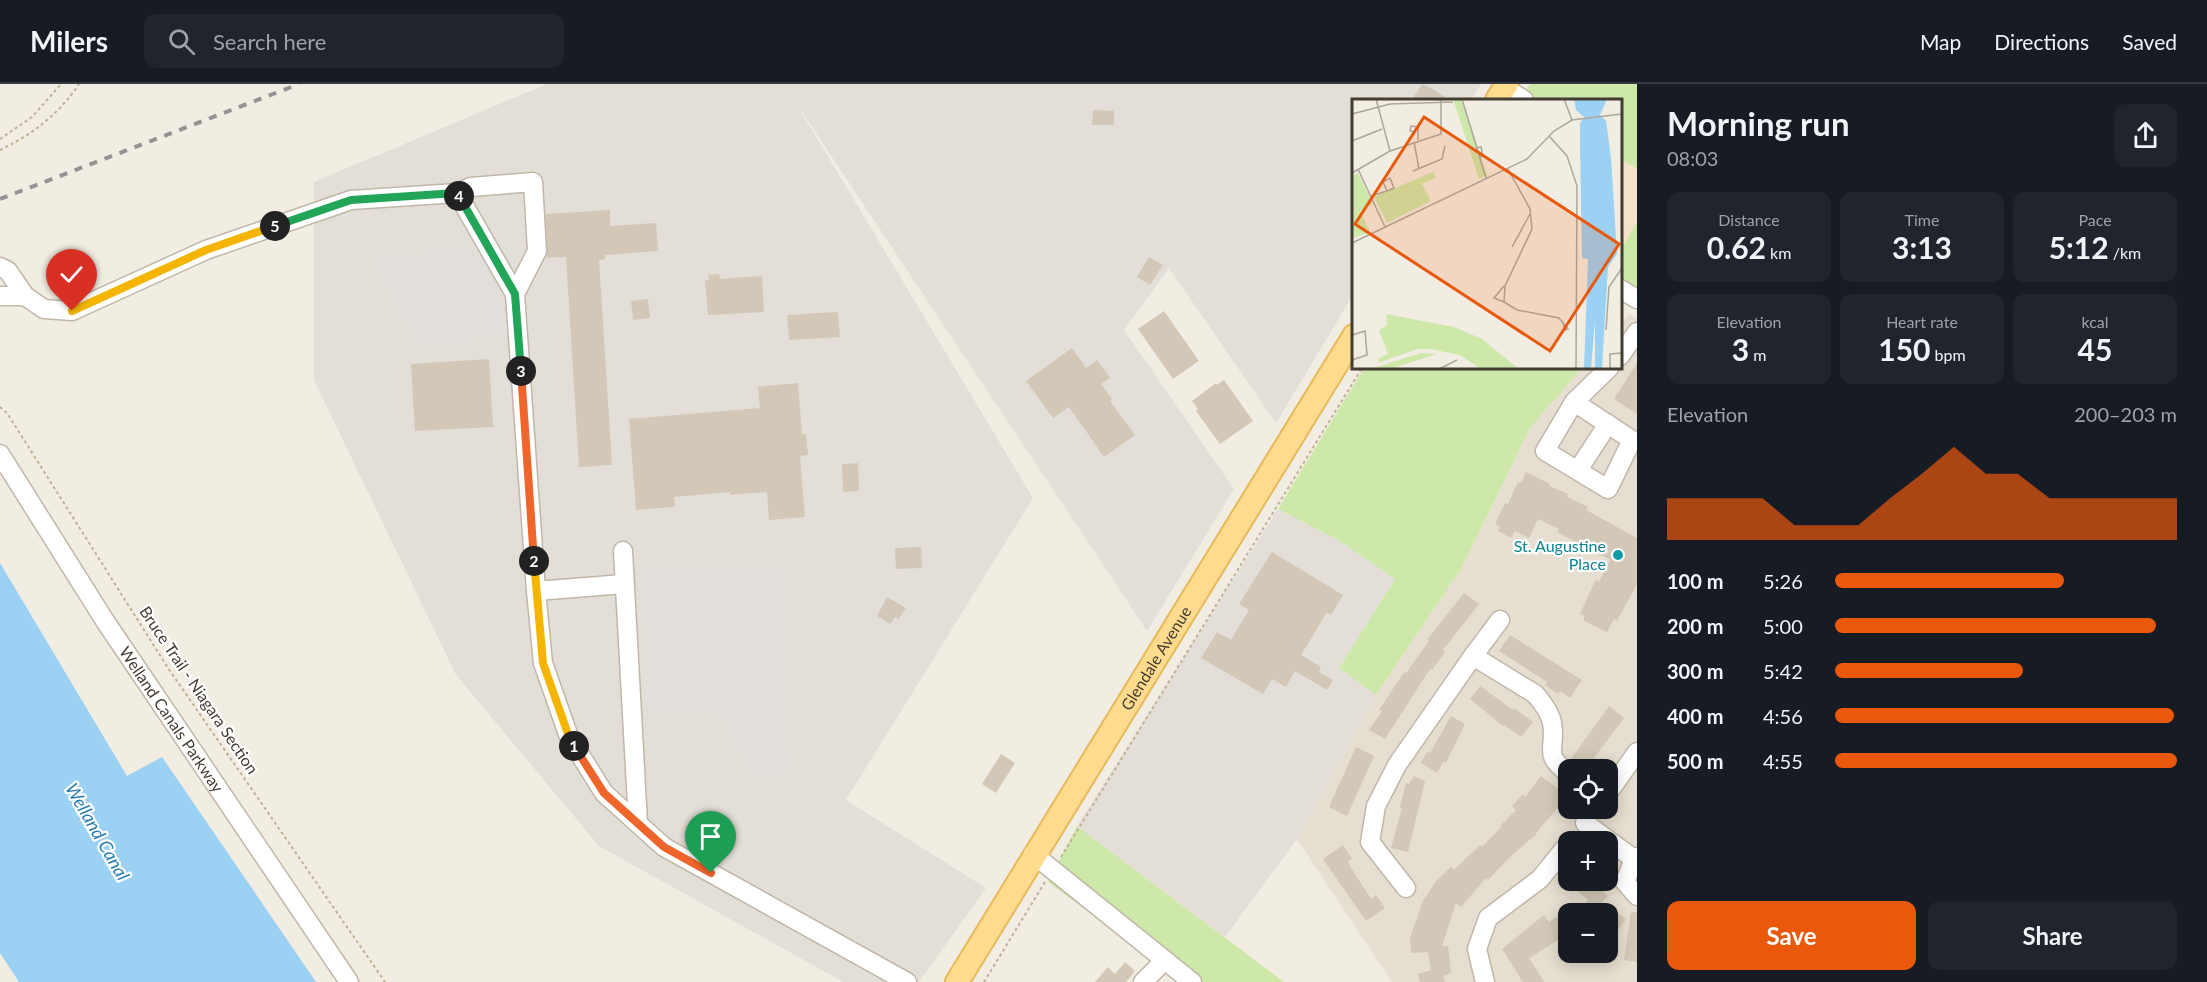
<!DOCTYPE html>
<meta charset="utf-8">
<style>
:root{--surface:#171b24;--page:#20242c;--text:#f1f3f6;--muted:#9ea1a6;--line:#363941;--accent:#ea580c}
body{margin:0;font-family:Lato,sans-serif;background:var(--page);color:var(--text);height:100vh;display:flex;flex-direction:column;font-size:22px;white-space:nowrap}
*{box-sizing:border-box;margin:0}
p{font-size:20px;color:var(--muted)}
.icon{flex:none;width:33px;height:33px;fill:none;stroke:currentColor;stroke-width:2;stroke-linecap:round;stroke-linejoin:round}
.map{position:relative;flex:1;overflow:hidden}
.panel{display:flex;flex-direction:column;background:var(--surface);width:570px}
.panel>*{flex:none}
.fabs{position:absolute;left:1558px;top:675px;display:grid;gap:12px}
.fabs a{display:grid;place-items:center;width:60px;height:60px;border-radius:12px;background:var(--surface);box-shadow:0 3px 15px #0003;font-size:30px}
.pin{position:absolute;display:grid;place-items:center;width:51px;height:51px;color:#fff;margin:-62px -26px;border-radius:50% 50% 50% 0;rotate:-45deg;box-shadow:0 0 6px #0007}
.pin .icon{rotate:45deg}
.km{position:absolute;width:30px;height:30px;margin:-15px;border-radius:50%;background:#222;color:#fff;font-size:16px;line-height:30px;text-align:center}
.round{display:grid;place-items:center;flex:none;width:63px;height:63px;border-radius:12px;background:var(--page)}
.summary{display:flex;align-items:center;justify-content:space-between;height:102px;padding:0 30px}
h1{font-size:33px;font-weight:700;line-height:45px}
.stats{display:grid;grid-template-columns:repeat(3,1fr);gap:9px;height:102px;padding:6px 30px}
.stats div{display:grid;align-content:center;border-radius:12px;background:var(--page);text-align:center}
.stats b{font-size:30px;font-weight:700}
.stats small{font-size:16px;font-weight:400}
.stats p{font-size:16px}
.chart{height:168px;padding:12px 30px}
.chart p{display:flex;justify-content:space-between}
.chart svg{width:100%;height:108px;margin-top:6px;fill:var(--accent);opacity:.7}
.cta{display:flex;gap:12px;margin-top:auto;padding:12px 30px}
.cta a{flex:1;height:69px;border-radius:12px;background:var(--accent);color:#fff;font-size:24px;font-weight:700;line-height:69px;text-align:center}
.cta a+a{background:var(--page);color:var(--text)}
ul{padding:0 30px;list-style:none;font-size:20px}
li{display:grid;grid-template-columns:96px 72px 1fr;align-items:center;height:45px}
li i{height:15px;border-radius:8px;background:var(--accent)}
header{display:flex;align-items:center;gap:36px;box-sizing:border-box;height:84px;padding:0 30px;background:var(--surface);border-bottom:2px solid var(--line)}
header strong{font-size:28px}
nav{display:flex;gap:33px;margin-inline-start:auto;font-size:21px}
.search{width:420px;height:54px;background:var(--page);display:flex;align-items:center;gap:15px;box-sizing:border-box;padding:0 21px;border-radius:12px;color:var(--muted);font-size:22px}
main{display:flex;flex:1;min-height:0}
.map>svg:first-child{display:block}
</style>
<header>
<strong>Milers</strong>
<div class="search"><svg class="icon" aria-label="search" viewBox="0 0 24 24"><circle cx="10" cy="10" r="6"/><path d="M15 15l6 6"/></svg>Search here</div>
<nav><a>Map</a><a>Directions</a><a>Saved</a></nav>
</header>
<main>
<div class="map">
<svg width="1637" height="898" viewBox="0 0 1637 898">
<rect width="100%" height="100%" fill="#f2ede2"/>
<path fill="#e6ded0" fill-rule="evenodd" d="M1629,230L1637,235V898H1392L1297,755L1376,611L1461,485L1530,344L1582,284H1620L1621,240ZM1569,686H1608V724H1569ZM1569,758H1608V796H1569ZM1569,830H1608V868H1569Z"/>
<path fill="#f6e2cb" d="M1620,75L1637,85V138L1621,165Z"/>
<path fill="#e3ded7" d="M547,0H1481L1471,16H1354L1353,211L1276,339L1169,184L1124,246L1234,405L1147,547L794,16L1033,414L846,716L986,804L919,898H843L599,762L456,591L314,296V98Z
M1278,425L1338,456L1395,495L1339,584L1376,611L1297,755L1225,853L1077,742Z"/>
<path fill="#cde8a9" d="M1530,0H1637V85L1621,75L1620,16H1527L1521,13Z
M1637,138V206L1621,196V165Z
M1364,284H1582L1530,344L1461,485L1376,611L1339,584L1395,495L1338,456L1278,425Z
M1077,742L1284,898H1183L1048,798Z"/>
<path fill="#e2dfdb" d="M476,161L511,214L513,253L419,262L370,173Z
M781,479L790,689L749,691L720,626L647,629L640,486Z"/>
<path fill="#9bd1f2" d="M0,479L127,692L162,673L316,898H19L0,869Z"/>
<path fill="#d3c8b7" d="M1422,0L1431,4L1450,16H1412Z
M1093,26L1114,27V41H1092Z
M610,126V142L656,139L658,167L605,171V175L599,176L612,381L579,383L566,173L547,174L546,130Z
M1149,173L1163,181L1150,201L1137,193Z
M719,190L720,195L762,192L764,228L708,231L705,196H709L708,191Z
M648,215L650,234L633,236L631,217Z
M1164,227L1199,277L1173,295L1138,245Z
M838,228L840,253L789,256L787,231Z
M1072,264L1086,284L1097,276L1110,294L1101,300L1112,315L1110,317L1135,351L1104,373L1069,323L1053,334L1026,297Z
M489,275L493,343L415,347L411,280Z
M1637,279V330L1614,315Z
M1224,296L1253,337L1220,360L1196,327L1198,325L1192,317L1216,299L1217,301Z
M798,299L802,350H806L808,371L800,372L805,433L769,436L767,408L730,411V408L674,413L675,423L636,426L629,335L760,324L758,303Z
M858,379L859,407L843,408L842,380Z
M1526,388L1550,400L1549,402L1568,410L1567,413L1588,423L1586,426L1637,454V500L1617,537L1614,535L1607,548L1583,536L1585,532L1580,530L1596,495L1599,498L1610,476L1557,448L1559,445L1538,435L1529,454L1515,447L1511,454L1498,447L1500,442L1495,440L1499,431L1505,419L1508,420L1518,398L1521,399Z
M921,463L922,484L896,485L895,464Z
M1272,468L1343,511L1331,531L1327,528L1301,571L1321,583L1319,588L1333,596L1327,606L1295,587L1286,603L1272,595L1263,610L1201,574L1217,548L1231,556L1249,526L1239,520Z
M1464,509L1479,520L1443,566L1445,568L1432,586L1430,585L1385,655L1369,646L1382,627L1379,626L1404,588L1406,589L1429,557L1427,556Z
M887,513L906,524L899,535L895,533L890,540L877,532Z
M1510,551L1582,596L1570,614L1560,607L1558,610L1545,601L1547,598L1499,567Z
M1480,602L1513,626L1514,624L1533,638L1521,653L1504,641L1503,642L1470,615Z
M1609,622L1624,634L1585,686L1571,675Z
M1451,632L1465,640L1446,679L1444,677L1437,689L1421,679L1427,668L1430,669Z
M1356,663L1374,672L1347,732L1329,723Z
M1001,670L1015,679L996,709L982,700Z
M1414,692L1425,697L1408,768L1391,764L1402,724L1400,723L1406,699L1409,700Z
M1541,692L1568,712L1536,749L1537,750L1513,770L1488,796L1486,794L1461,823L1456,819L1442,862H1448L1451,889L1443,892L1445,898H1420L1418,890L1431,886L1428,868L1411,869L1410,854L1423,817L1436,797L1451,783L1454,786L1480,761L1482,763L1501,743L1500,742L1516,726L1512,722L1523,710L1525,713Z
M1343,761L1352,775L1348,777L1350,782L1371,815L1376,811L1385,824L1366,837L1323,775Z
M1565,796H1600L1596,802L1608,812L1602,818L1626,835L1608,861V830H1591L1582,823L1588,816Z
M1631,828H1637V878L1624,876Z
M1544,831L1549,838L1557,832L1568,850L1529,874L1544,898H1523L1502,865Z
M1125,878L1135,887L1126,898H1095L1108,883L1115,890Z"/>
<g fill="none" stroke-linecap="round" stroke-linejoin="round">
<g stroke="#c0b7a8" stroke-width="21">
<g id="minor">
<path d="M1505,4L1524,16"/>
<path d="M457,109L471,103L533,98L537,167L515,210"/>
<path d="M0,183L8,187L25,212L44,225L72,227L206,166L351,116L457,109L515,210L536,507L543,579L569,653L604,709L664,763L907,898"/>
<path d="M1620,205L1637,215"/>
<path d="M0,212H25"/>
<path d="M1620,272L1637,248"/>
<path d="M1574,318L1632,356L1608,405L1545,367L1574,318L1609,284"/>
<path id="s1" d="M0,370L105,537L349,898"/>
<path d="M1578,386L1608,340"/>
<path d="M623,467L638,739"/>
<path d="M536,507L624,500"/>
<path d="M1473,572L1535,610C1542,618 1550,628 1552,639C1557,666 1541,669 1569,690"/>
<path d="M1608,709L1637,668"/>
<path d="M1585,739L1634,775"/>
<path d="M1033,770L1192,898"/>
<path d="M1637,773L1634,775L1625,798L1637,812"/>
<path d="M1406,804L1370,758L1376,722L1397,681L1473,572L1500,536"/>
<path d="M1143,898L1165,876"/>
<path d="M1485,898L1477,865L1488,834L1540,795L1569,759"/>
</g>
</g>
<g stroke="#e7b95b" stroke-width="26">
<g id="major">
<path d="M1497,16L1507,0"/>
<path id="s2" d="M957,898L1354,252"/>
</g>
</g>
<path stroke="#c0af95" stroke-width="2" stroke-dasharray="3 3" stroke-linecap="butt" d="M0,55L32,33L61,0
M0,66C32,51 60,29 79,0
M0,323L7,329L168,584L385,898
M1061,773L1362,284
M984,898L1045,798"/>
<use href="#minor" stroke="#fff" stroke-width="18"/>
<use href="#major" stroke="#ffdb8e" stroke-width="22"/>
<path stroke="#939393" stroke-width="4" stroke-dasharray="8 8" stroke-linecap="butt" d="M0,115L299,0"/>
</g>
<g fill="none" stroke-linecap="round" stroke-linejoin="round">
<g stroke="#fff" stroke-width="12">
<path id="split-1" d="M574,662L604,709L664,763L711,789"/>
</g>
<g stroke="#fff" stroke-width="12">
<path id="split-2" d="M534,477L543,579L569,653L574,662"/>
</g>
<g stroke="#fff" stroke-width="12">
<path id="split-3" d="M521,287L534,477"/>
</g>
<g stroke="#fff" stroke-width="12">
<path id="split-4" d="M459,112L515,210L521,287"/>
</g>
<g stroke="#fff" stroke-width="12">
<path id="split-5" d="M275,142L351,116L456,109L459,112"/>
</g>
<g stroke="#fff" stroke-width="12">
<path id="split-6" d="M72,227L206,166L275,142"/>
</g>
<use href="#split-1" stroke="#f0652b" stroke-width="8"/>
<use href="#split-2" stroke="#f5b400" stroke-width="8"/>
<use href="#split-3" stroke="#f0652b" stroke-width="8"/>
<use href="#split-4" stroke="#22a559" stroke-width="8"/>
<use href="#split-5" stroke="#22a559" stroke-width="8"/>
<use href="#split-6" stroke="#f5b400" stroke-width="8"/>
</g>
<circle fill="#0f9aa8" stroke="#fff" stroke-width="2" cx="1618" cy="471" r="6"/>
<g text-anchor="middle" stroke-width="4.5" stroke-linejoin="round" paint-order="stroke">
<g font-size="16" fill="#0d838f" stroke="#fff" text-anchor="end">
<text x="1606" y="468">St. Augustine<tspan x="1606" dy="18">Place</tspan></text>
</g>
<g font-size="16" fill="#433c32" stroke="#fff">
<text dy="6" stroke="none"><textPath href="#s2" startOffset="380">Glendale Avenue</textPath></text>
<text transform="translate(199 606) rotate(56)" y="6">Bruce Trail - Niagara Section</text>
<text dy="6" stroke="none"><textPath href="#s1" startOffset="316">Welland Canals Parkway</textPath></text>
</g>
<g font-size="18" font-style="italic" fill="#297cb2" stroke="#fff">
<text transform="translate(97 748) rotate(60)" y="6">Welland Canal</text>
</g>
</g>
<g transform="translate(1352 15)">
<rect width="270" height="270" fill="#f2ede2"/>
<path d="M101,0H110L135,76L127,80ZM81,73L84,79L70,85L79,102L35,124L22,98ZM6,74L21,105L8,112L18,133L1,139L0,77ZM34,215L102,228L130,240L167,270H129L108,256L78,250H65L26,264V260L36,255L27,231L35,226ZM69,254L85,255L38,270H19Z" fill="#cde8a9"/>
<path d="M222,0H255L248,16L254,22L259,59L265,155L256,168L250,270H243V221L239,270H232L236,160L230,159L228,45V24L232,18L224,11Z" fill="#9bd1f2"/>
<path fill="none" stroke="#aca69c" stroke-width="1.5" d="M24,0L38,52M110,0L134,79M212,0L220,21M0,15L38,5L101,3M63,33L58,32L59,27L66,28V41M197,37L215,57L225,87L224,270M0,42L30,30M62,43L67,70M124,49L129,48L131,57L127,58M6,70L33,128M156,70L178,110L180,130L153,187L152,203L165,211L207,219L216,230L213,231L211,224M61,72L90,60L93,47M0,74L38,52L89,35V0M19,97L35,92L42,89L38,79L31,83L35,92M0,144L175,60L202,32L220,21L270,15M160,148L178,115M152,203L142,199L152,187M254,231L257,188L270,169M0,236L13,232L15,256L0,261M87,270L105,261M258,270V255L270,254"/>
<path fill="#e8590c" fill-opacity="0.15" stroke="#e8590c" stroke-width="3" d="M72,18L267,145L198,252L3,125Z"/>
<rect width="270" height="270" fill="none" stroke="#433c32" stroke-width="3"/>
</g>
</svg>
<div class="fabs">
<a><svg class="icon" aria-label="locate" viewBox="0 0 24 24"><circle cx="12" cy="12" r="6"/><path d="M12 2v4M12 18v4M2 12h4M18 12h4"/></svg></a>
<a>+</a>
<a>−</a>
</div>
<div class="pin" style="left:711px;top:789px;background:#1e9e55"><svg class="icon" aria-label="arrive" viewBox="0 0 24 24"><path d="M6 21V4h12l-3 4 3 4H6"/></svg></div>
<div class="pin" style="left:72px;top:227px;background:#d93025"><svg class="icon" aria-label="check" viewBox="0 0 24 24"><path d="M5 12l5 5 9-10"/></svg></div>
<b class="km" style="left:574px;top:662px">1</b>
<b class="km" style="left:534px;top:477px">2</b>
<b class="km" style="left:521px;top:287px">3</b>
<b class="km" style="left:459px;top:112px">4</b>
<b class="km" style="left:275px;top:142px">5</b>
</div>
<section class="panel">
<div class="summary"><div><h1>Morning run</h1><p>08:03</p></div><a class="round"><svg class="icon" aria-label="share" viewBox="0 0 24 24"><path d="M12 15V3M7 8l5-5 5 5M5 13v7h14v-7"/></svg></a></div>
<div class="stats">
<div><p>Distance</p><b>0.62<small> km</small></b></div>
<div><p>Time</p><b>3:13</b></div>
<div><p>Pace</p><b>5:12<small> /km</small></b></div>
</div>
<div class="stats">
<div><p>Elevation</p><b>3<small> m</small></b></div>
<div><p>Heart rate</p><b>150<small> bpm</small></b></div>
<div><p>kcal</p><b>45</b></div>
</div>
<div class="chart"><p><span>Elevation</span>200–203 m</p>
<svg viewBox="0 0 160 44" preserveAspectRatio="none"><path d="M0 44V27L10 27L20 27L30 27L40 38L50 38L60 38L70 27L80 17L90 6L100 17L110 17L120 27L130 27L140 27L150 27L160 27V44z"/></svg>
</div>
<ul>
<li><b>100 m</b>5:26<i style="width:67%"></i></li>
<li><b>200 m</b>5:00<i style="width:94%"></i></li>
<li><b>300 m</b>5:42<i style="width:55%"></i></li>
<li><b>400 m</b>4:56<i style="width:99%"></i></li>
<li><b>500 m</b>4:55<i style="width:100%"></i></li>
</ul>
<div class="cta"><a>Save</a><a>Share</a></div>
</section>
</main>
